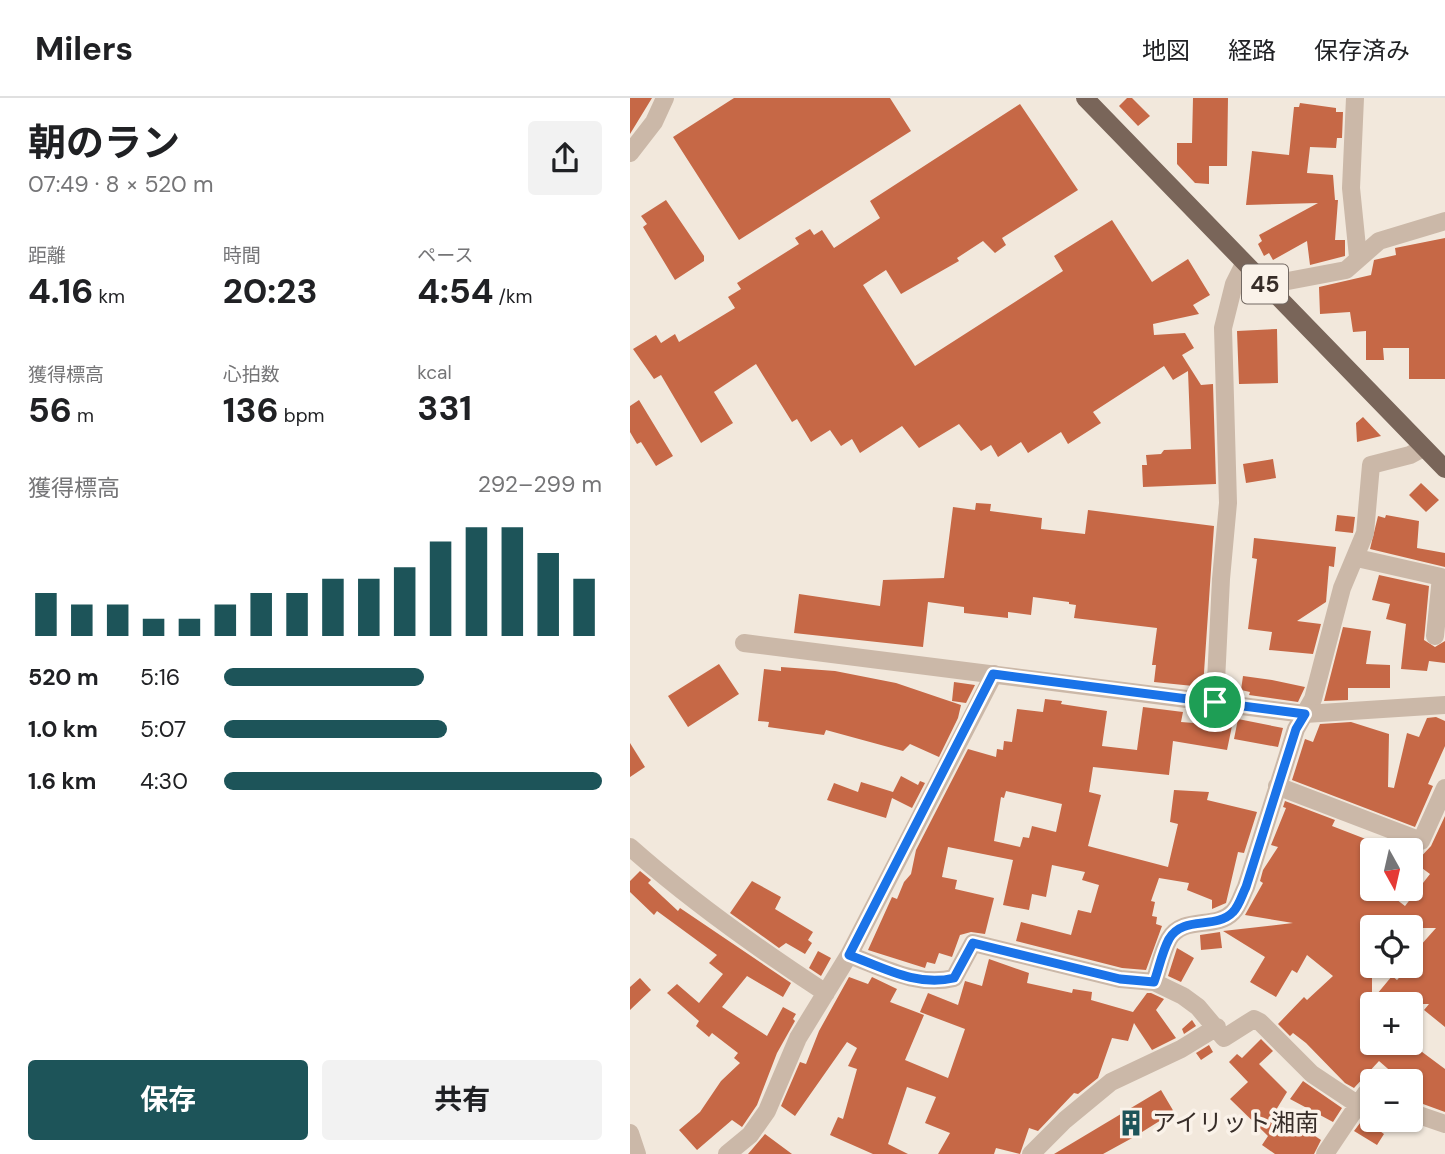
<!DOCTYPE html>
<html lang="ja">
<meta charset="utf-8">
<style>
:root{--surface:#fff;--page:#f2f2f2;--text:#202124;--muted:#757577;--line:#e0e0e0;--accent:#1d5459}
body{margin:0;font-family:"DM Sans","Noto Sans JP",sans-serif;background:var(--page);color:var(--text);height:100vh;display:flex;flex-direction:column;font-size:26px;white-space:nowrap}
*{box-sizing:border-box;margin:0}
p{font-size:23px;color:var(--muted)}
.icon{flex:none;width:38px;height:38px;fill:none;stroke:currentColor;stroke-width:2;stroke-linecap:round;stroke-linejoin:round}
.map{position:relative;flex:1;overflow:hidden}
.side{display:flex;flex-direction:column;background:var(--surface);width:630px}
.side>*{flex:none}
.needle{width:46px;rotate:172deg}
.fabs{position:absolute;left:730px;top:740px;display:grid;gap:14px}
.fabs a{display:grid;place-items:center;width:63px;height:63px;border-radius:7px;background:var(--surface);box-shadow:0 2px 5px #0004;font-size:35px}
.pin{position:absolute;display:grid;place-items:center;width:60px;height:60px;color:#fff;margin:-30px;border:4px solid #fff;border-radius:50%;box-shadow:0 2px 7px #0007}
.round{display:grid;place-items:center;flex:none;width:74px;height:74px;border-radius:7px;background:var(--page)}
.headline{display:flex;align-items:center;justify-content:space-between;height:119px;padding:0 28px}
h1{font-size:38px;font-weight:700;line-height:52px}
.stats{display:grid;grid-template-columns:repeat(3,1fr);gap:10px;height:119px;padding:7px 28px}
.stats div{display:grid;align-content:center}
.stats b{font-size:35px;font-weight:700}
.stats small{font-size:19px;font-weight:400}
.stats p{font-size:19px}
.chart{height:196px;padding:14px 28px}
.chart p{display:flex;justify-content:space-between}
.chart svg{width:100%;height:126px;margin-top:7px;stroke:var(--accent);stroke-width:6}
.action{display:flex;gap:14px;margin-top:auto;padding:14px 28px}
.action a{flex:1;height:80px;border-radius:7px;background:var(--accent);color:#fff;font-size:28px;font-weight:700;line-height:80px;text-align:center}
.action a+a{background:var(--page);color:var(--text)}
ul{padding:0 28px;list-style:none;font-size:23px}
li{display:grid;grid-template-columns:112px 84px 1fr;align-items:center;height:52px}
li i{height:18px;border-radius:9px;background:var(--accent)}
header{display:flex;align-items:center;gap:42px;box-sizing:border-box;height:98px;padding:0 35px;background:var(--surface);border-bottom:2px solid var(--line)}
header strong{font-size:33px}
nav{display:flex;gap:38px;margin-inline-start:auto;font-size:24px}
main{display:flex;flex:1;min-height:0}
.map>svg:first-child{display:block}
</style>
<header>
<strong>Milers</strong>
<nav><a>地図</a><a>経路</a><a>保存済み</a></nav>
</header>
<main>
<section class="side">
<div class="headline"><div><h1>朝のラン</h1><p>07:49 · 8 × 520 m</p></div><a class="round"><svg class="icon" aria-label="share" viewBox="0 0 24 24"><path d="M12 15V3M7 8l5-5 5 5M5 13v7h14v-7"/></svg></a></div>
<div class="stats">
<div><p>距離</p><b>4.16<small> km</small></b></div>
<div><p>時間</p><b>20:23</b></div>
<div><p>ペース</p><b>4:54<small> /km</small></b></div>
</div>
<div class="stats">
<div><p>獲得標高</p><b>56<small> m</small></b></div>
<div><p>心拍数</p><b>136<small> bpm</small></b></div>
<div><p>kcal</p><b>331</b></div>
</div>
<div class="chart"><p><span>獲得標高</span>292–299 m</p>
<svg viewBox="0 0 160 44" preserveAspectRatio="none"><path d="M5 44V29M15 44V33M25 44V33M35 44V38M45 44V38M55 44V33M65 44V29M75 44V29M85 44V24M95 44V24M105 44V20M115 44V11M125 44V6M135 44V6M145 44V15M155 44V24"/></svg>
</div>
<ul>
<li><b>520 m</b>5:16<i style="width:53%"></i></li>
<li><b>1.0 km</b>5:07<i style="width:59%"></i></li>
<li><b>1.6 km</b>4:30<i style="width:100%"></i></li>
</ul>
<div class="action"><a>保存</a><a>共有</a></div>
</section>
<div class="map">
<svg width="815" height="1056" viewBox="0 0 815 1056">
<rect width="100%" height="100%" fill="#f2e8dc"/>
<path fill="#c66846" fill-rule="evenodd" d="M0,0H22L0,36Z
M104,0H260L281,33L109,142L43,39Z
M497,0H502L520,18L508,28L489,8Z
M563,0H598L597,68H579V86L565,85L547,66V45H562Z
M670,5L706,10V14H713L712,40H707L706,50L680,49L677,75L703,77L705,102H708L705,142H715V158L680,167L677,143L643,162L639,155L634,158L628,146L632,143L629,137L688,105L616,107L622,53L659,57L664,9H669Z
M390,6L448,92L372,140L376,147L365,155L353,143L327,160L329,163L271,196L256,172L233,187L285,268L433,173L424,158L482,122L522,184L558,161L580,197L563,207L569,216L523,226L524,237L555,235L564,250L552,257L571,287L583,286L586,386L513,389L512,367H517L516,357L531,356L534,352L561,351L558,273L543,282L534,268L463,314L471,325L438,346L431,334L398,355L391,344L368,359L361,347L351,353L329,326L289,350L272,328L230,355L222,341L211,348L200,332L181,344L167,321L162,324L126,266L84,294L103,325L71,345L31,277L24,281L3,251L26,237L31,245L45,236L49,244L105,210L98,199L111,191L107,185L169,146L165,140L180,131L184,137L192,132L204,150L250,120L240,103Z
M36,102L74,158V163L45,182L13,129L17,126L11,118Z
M815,140V281H779V250H753L754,262H736V233L723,234L720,214L690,216L689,189L741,177L744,162L766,157L765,150Z
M647,231L648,285L609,286L607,233Z
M9,302L43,358L26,368L11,344L7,346L0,334V308Z
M733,319L751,338L727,344L726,325Z
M643,361L646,380L616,385L613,366Z
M791,385L809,402L796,414L779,397Z
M346,405L361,406L360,413L412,420L411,431L455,436L458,412L584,428L573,589L524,584L526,567H522L527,530L444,520L446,507L439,506V504L403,499L401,517L378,514V520L334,515V509L298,504L293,549L164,535L169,496L250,508L253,482L314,480L323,409L345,412Z
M707,417L725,419L723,435L705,433Z
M756,417L789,423L787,450L815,455V469L740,451L748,418L755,420Z
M624,440L706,449L704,469L699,468L696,504L667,523L691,526L683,556L639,552L642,534L618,531L627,461L622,460Z
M749,477L799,488L794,542L805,549L815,543V565L799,563L797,573L771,571L776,526L756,521L760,506L742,502Z
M713,529L741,533L736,566L760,567V590H718V602L694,603Z
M89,566L109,596L58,629L38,598Z
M151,569L205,573L266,585L331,607L328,620L309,659L280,646L273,653L196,632L194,637L138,629L139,624L128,623L134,571L151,573Z
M613,578L642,582L675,589L668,604L619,597L620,594L611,592Z
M324,584L345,587L336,605L322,603Z
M415,601L432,603L431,606L477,613L472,648L507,652L513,609L553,614L551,624L602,628L597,652L543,643L539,677L463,669L459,694L471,697L458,748L538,769L548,726L540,724L544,692L579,694L577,702L627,714L614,755L608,754L596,805L582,811V802L557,792L559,785L529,780L521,803L525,804L522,818L527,819L526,826L532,828L516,872L492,870L386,843L391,824L441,837L448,812L461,815L469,787L452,782L455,774L422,767L416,799L402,796L399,812L373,807L383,762L318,749L312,779L327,782L325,791L364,800L355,836L341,834L330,837L322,859L309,855L305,866L297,864L295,870L238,852L262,799L267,801L274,784L281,776L286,752L338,651L366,659L367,651L373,652L374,643L382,644L387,611L413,614ZM376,693L432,706L426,734L402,728L399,740L393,739L390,749L364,743L371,699L374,700Z
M806,619L815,623V648L798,686L803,688L785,729L662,682L675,641L683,644L690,626L721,624L759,636L758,689L764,690L777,635L789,639L797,620Z
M608,621L653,630L648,649L604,641Z
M0,645L15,669L0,679Z
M271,678L288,687L290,683L295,685L282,710L262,700L256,720L197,702L204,685L228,694L231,684L263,694Z
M655,703L705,722L702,728L746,745L742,752V791H753L775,808L800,776L785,765L801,748L815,718V929L794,912L799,906H742V945H780L815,971V1014L793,1006L780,998V984H773L749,963L724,990L715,985L676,945L663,935L660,938L648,926L674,899L677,902L703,878L677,857L667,875L662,872L646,899L620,884L635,859L593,833L663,825L615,817L633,785L630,783L633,772L648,749L641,747L656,710L653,709ZM742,830H806L782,857L786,860L780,868L767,882L762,878L742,902Z
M10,773L21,782L18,785L48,813L50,810L161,885L153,899L117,878L92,909L137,938L153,909L166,916L163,921L165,923L147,955L127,1007L112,1029L102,1022L67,1052L49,1032L70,1014L91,983L110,965L104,960L108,955L82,935L79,939L66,928L69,923L37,895L47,886L69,905L93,876L79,865L87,857L27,813L24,817L0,794V783Z
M122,783L151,799L145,811L183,834L178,842L182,845L175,856L156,845L149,850L100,815Z
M590,834L592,850L571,852L570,837Z
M547,850L564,860L551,884L538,878Z
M188,853L201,860L191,878L179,870Z
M359,861L399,875L397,885L442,895L443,891L462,894L461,902L503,914L517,895H521L534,901L526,912L546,940L522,952L504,925L498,943L482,940L468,980L448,996L444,995L408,1033L399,1030L390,1056L366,1050L364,1056H308L320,1035L295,1025L306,999L277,989L258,1046L278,1056H243L200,1037L208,1019L213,1021L227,971L218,968L227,950L217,944L165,1018L151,1008L170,964L176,966L189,933L219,879L238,886L242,879L267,891L260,904L294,917L275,962L318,980L335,931L290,914L298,895L328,907L335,883L352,888Z
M10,880L21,892L0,912V889Z
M562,922L566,928L554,936L552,931Z
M631,941L643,953L629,966L657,994L646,1012L691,1042L684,1056H645L632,1047L638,1038L600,1001L618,984L599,964L607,956L612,960Z
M579,947L583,954L571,962L566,955Z
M673,983L712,1010L703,1024L660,1001Z
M531,992L544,1014L504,1039L473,1056H424Z
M733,1021L754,1036L747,1047L724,1033Z
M135,1036L162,1056H118Z"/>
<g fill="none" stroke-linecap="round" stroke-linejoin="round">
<path stroke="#cbb8a8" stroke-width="18" d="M725,0L721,90L728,159
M0,55L24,24L35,0
M637,187L716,172L749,143L815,123
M727,460L811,479L805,538
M585,604L591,481L598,405L593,230L604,186L614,166
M647,688L791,743L815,690
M0,749C62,804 127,850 196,895
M219,857C254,870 287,889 324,880L343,845L490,881L524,884L553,898L568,909L594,940L624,921L630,924L682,976L727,1006
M524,884C529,870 532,854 539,841C553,817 586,832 603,814C609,808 612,797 616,789L666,631L683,601L712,490L735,435L741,367L780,357L793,350
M780,1014L815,1026
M0,1035L7,1056
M97,1056L120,1037L137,1013L168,940L219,857L364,576
M401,1056L435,1022L481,984L551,951L587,929
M695,1056L736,995L742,994"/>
<path stroke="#cbb8a8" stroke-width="18" d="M114,545L675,616L815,607"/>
<path stroke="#796559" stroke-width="18" d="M455,0L815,371"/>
</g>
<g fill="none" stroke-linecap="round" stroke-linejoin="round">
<g stroke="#fff" stroke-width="14">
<path id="route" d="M363,576L675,616L666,631L616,789C612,797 609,808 603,814C586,832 553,817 539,841C532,854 529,870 524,884L490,881L343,845L324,880C287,889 254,870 219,857Z"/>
</g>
<use href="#route" stroke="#1a73e8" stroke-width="9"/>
</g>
<defs>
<g id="building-bare" transform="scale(2.1)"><path d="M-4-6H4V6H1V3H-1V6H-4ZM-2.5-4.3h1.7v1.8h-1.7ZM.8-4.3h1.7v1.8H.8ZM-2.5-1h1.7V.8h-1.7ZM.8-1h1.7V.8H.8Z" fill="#1d5459" stroke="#faf2e9" stroke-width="2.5" paint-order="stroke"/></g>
</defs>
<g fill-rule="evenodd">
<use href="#building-bare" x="501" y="1025"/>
</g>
<g text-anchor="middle" stroke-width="7" stroke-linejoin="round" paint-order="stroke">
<rect fill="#faf2e9" stroke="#726862" stroke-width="2" x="612" y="166.5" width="46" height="39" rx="5"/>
<g font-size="23" font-weight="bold" fill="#372d28">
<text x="635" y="194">45</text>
</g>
<g font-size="24" fill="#372d28" stroke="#faf2e9" text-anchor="start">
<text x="522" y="1033">アイリット湘南</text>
</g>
</g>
</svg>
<div class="fabs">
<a><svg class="needle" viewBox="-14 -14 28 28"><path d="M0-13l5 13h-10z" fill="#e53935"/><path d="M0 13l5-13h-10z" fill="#757577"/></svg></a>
<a><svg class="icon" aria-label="locate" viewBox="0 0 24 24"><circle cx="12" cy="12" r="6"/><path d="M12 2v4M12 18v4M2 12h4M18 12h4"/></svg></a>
<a>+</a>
<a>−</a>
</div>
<div class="pin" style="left:585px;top:604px;background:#1e9e55"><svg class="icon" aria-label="arrive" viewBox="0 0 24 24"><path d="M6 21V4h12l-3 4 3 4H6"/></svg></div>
</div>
</main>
